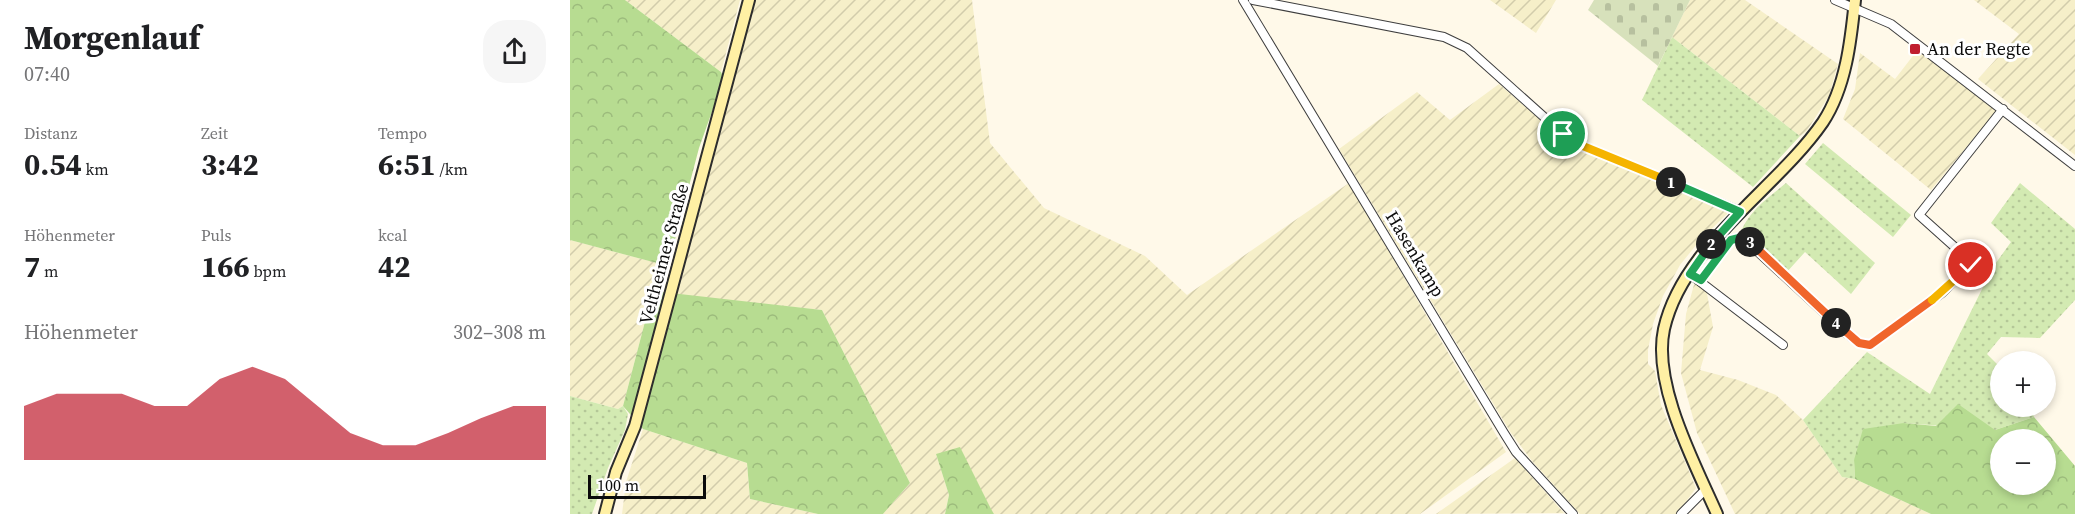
<!DOCTYPE html>
<html lang="de">
<meta charset="utf-8">
<style>
:root{--surface:#fff;--page:#f6f6f6;--text:#202124;--muted:#757577;--accent:#c01e2f}
body{margin:0;font-family:"Source Serif 4",serif;background:var(--page);color:var(--text);height:100vh;display:flex;flex-direction:column;font-size:22px;white-space:nowrap}
*{box-sizing:border-box;margin:0}
p{font-size:20px;color:var(--muted)}
.icon{flex:none;width:33px;height:33px;fill:none;stroke:currentColor;stroke-width:2;stroke-linecap:round;stroke-linejoin:round}
.map{position:relative;flex:1;overflow:hidden}
.panel{display:flex;flex-direction:column;background:var(--surface);width:570px}
.panel>*{flex:none}
.fabs{position:absolute;left:1420px;top:351px;display:grid;gap:12px}
.fabs a{display:grid;place-items:center;width:66px;height:66px;border-radius:50%;background:var(--surface);box-shadow:0 3px 9px #0003;font-size:30px}
.scale{position:absolute;left:18px;bottom:15px;width:118px;box-sizing:border-box;padding-left:6px;border:3px solid #0b0b0b;border-top:0;font-size:16px;line-height:21px;white-space:nowrap;color:#0b0b0b;-webkit-text-stroke:4px #fff;paint-order:stroke}
.pin{position:absolute;display:grid;place-items:center;width:51px;height:51px;color:#fff;margin:-26px;border:3px solid #fff;border-radius:50%;box-shadow:0 2px 6px #0007}
.km{position:absolute;width:30px;height:30px;margin:-15px;border-radius:50%;background:#222;color:#fff;font-size:16px;line-height:30px;text-align:center}
.round{display:grid;place-items:center;flex:none;width:63px;height:63px;border-radius:24px;background:var(--page)}
.overview{display:flex;align-items:center;justify-content:space-between;height:102px;padding:0 24px}
h1{font-size:33px;font-weight:700;line-height:45px}
.figures{display:grid;grid-template-columns:repeat(3,1fr);gap:9px;height:102px;padding:6px 24px}
.figures div{display:grid;align-content:center}
.figures b{font-size:30px;font-weight:700}
.figures small{font-size:16px;font-weight:400}
.figures p{font-size:16px}
.chart{height:168px;padding:12px 24px}
.chart p{display:flex;justify-content:space-between}
.chart svg{width:100%;height:108px;margin-top:6px;fill:var(--accent);opacity:.7}
main{display:flex;flex:1;min-height:0}
.map>svg:first-child{display:block}
</style>
<main>
<section class="panel">
<div class="overview"><div><h1>Morgenlauf</h1><p>07:40</p></div><a class="round"><svg class="icon" aria-label="share" viewBox="0 0 24 24"><path d="M12 15V3M7 8l5-5 5 5M5 13v7h14v-7"/></svg></a></div>
<div class="figures">
<div><p>Distanz</p><b>0.54<small> km</small></b></div>
<div><p>Zeit</p><b>3:42</b></div>
<div><p>Tempo</p><b>6:51<small> /km</small></b></div>
</div>
<div class="figures">
<div><p>Höhenmeter</p><b>7<small> m</small></b></div>
<div><p>Puls</p><b>166<small> bpm</small></b></div>
<div><p>kcal</p><b>42</b></div>
</div>
<div class="chart"><p><span>Höhenmeter</span>302–308 m</p>
<svg viewBox="0 0 160 44" preserveAspectRatio="none"><path d="M0 44V22L10 17L20 17L30 17L40 22L50 22L60 11L70 6L80 11L90 22L100 33L110 38L120 38L130 33L140 27L150 22L160 22V44z"/></svg>
</div>
</section>
<div class="map">
<svg width="1505" height="514" viewBox="0 0 1505 514">
<defs>
<pattern id="farmland-furrows" width="10" height="10" patternUnits="userSpaceOnUse" patternTransform="scale(1.5)"><rect width="10" height="10" fill="#f6efc9"/><path d="M-1 1l2-2M0 10L10 0M9 11l2-2" fill="none" stroke="#d2ccab"/></pattern>
<pattern id="green-dots" width="8" height="8" patternUnits="userSpaceOnUse" patternTransform="scale(1.5)"><rect width="8" height="8" fill="#d3eab2"/><path d="M2 2h.1M6 6h.1" fill="none" stroke="#b4c798" stroke-width="1.8" stroke-linecap="round"/></pattern>
<pattern id="forest-crowns" width="20" height="18" patternUnits="userSpaceOnUse" patternTransform="scale(1.5)"><rect width="20" height="18" fill="#b7dc91"/><path d="M2 6a3 3 0 1 1 6 0M12 15a3 3 0 1 1 6 0" fill="none" stroke="#9cbb7c"/></pattern>
<pattern id="cemetery-stones" width="16" height="16" patternUnits="userSpaceOnUse" patternTransform="scale(1.5)"><rect width="16" height="16" fill="#d7e1bb"/><path d="M2 7V4a2 2 0 0 1 4 0v3zM10 15v-3a2 2 0 0 1 4 0v3z" fill="#b7c09f"/></pattern>
</defs>
<rect width="100%" height="100%" fill="#fff9e9"/>
<path fill="url(#farmland-furrows)" d="M55,0H170L151,72Z
M185,0H402L420,143L474,208L575,256L617,295L779,183L936,452L850,514H424L366,454L379,495L375,514H313L340,483L252,310L106,295Z
M920,0H986L966,33Z
M1120,0H1175L1268,64L1259,96L1236,132L1230,136L1102,37Z
M1404,0H1505V155L1408,79L1449,34Z
M1349,48L1427,110L1361,190L1273,119L1285,89L1290,53L1325,79Z
M929,84L992,139L1156,210L1157,214L1131,239L1110,265L1093,296L1083,324L1078,350V364L1085,371L1091,405L1126,488L1107,514H1010L962,461L941,433L769,149L847,92L880,120Z
M0,240L87,263L83,291L53,406L48,409L0,396Z
M1125,281L1136,288L1143,327L1130,370L1168,380L1206,395L1233,420L1272,477L1285,479L1361,514H1165L1127,433L1111,373L1116,314Z
M73,429L177,463L180,499L248,514H52L56,482Z
M945,458L994,513L866,514Z"/>
<path fill="url(#green-dots)" d="M1102,37L1230,136L1183,187L1072,100Z
M1253,143L1341,215L1323,237L1235,164Z
M1216,183L1305,263L1281,294L1235,252L1216,273L1184,239L1171,231C1180,210 1198,198 1216,183Z
M1450,183L1505,229V300L1470,338L1431,337L1417,354L1431,368V406L1462,407L1464,417L1425,430L1334,423L1284,460L1285,479L1272,477L1233,420L1297,352L1360,394L1423,267L1441,242L1421,223Z
M0,396L48,409L53,406L58,414L55,430L38,468L22,514H0Z"/>
<path fill="url(#forest-crowns)" fill-rule="evenodd" d="M0,0H55L151,72L154,78L129,148L98,266L0,240Z
M83,291L252,310L340,483L313,514H248L180,499L177,463L73,429L53,406Z
M1388,404L1425,430L1464,417L1505,466V514H1361L1285,479L1284,460L1293,429L1334,423L1366,426ZM1431,440H1476V484H1431Z
M390,447L421,509L424,514H375L379,495L366,454Z"/>
<path fill="url(#cemetery-stones)" d="M1024,0H1120L1088,66L1018,10Z"/>
<g fill="none" stroke-linecap="round" stroke-linejoin="round">
<g stroke="#3e3e3e" stroke-width="10">
<path id="minor" d="M673,0L934,433L946,452L1003,514
M683,0L874,37L897,48L993,134L1008,144L1170,211
M1265,0L1321,24L1505,166
M1120,274L1213,345
M1131,280L1161,240L1174,239L1275,332L1289,343L1300,345L1372,293L1401,265L1398,259L1349,215L1433,109
M1111,514L1136,489"/>
</g>
<g stroke="#2d2d2d" stroke-width="14">
<path id="secondary" d="M35,514L46,472L65,426L179,0
M1147,514C1125,464 1082,384 1094,329C1113,245 1207,189 1253,122C1276,87 1281,40 1285,0"/>
</g>
<use href="#minor" stroke="#fff" stroke-width="8"/>
<use href="#secondary" stroke="#fff0a4" stroke-width="10"/>
</g>
<g fill="none" stroke-linecap="round" stroke-linejoin="round">
<g stroke="#fff" stroke-width="12">
<path id="split-1" d="M993,134L1008,144L1101,182"/>
</g>
<g stroke="#fff" stroke-width="12">
<path id="split-2" d="M1101,182L1170,212L1141,244"/>
</g>
<g stroke="#fff" stroke-width="12">
<path id="split-3" d="M1141,244L1120,274L1131,280L1161,240L1169,238L1180,242"/>
</g>
<g stroke="#fff" stroke-width="12">
<path id="split-4" d="M1180,242L1266,323"/>
</g>
<g stroke="#fff" stroke-width="12">
<path id="split-5" d="M1266,323L1289,343L1300,345L1362,300"/>
</g>
<g stroke="#fff" stroke-width="12">
<path id="split-6" d="M1362,300L1401,265"/>
</g>
<use href="#split-1" stroke="#f5b400" stroke-width="8"/>
<use href="#split-2" stroke="#22a559" stroke-width="8"/>
<use href="#split-3" stroke="#22a559" stroke-width="8"/>
<use href="#split-4" stroke="#f0652b" stroke-width="8"/>
<use href="#split-5" stroke="#f0652b" stroke-width="8"/>
<use href="#split-6" stroke="#f5b400" stroke-width="8"/>
</g>
<rect fill="#c01e2f" stroke="#fff" stroke-width="2" x="1339" y="43" width="12" height="12" rx="3"/>
<g text-anchor="middle" stroke-width="6" stroke-linejoin="round" paint-order="stroke">
<g font-size="18" fill="#0b0b0b" stroke="#fff" text-anchor="start">
<text x="1357" y="55">An der Regte</text>
</g>
<g font-size="18" fill="#0b0b0b" stroke="#fff">
<text transform="translate(94 254) rotate(-75)" y="6">Veltheimer Straße</text>
<text transform="translate(845 254) rotate(59)" y="6">Hasenkamp</text>
</g>
</g>
</svg>
<div class="fabs">
<a>+</a>
<a>−</a>
</div>
<div class="scale">100 m</div>
<div class="pin" style="left:993px;top:134px;background:#1e9e55"><svg class="icon" aria-label="arrive" viewBox="0 0 24 24"><path d="M6 21V4h12l-3 4 3 4H6"/></svg></div>
<div class="pin" style="left:1401px;top:265px;background:#d93025"><svg class="icon" aria-label="check" viewBox="0 0 24 24"><path d="M5 12l5 5 9-10"/></svg></div>
<b class="km" style="left:1101px;top:182px">1</b>
<b class="km" style="left:1141px;top:244px">2</b>
<b class="km" style="left:1180px;top:242px">3</b>
<b class="km" style="left:1266px;top:323px">4</b>
</div>
</main>
